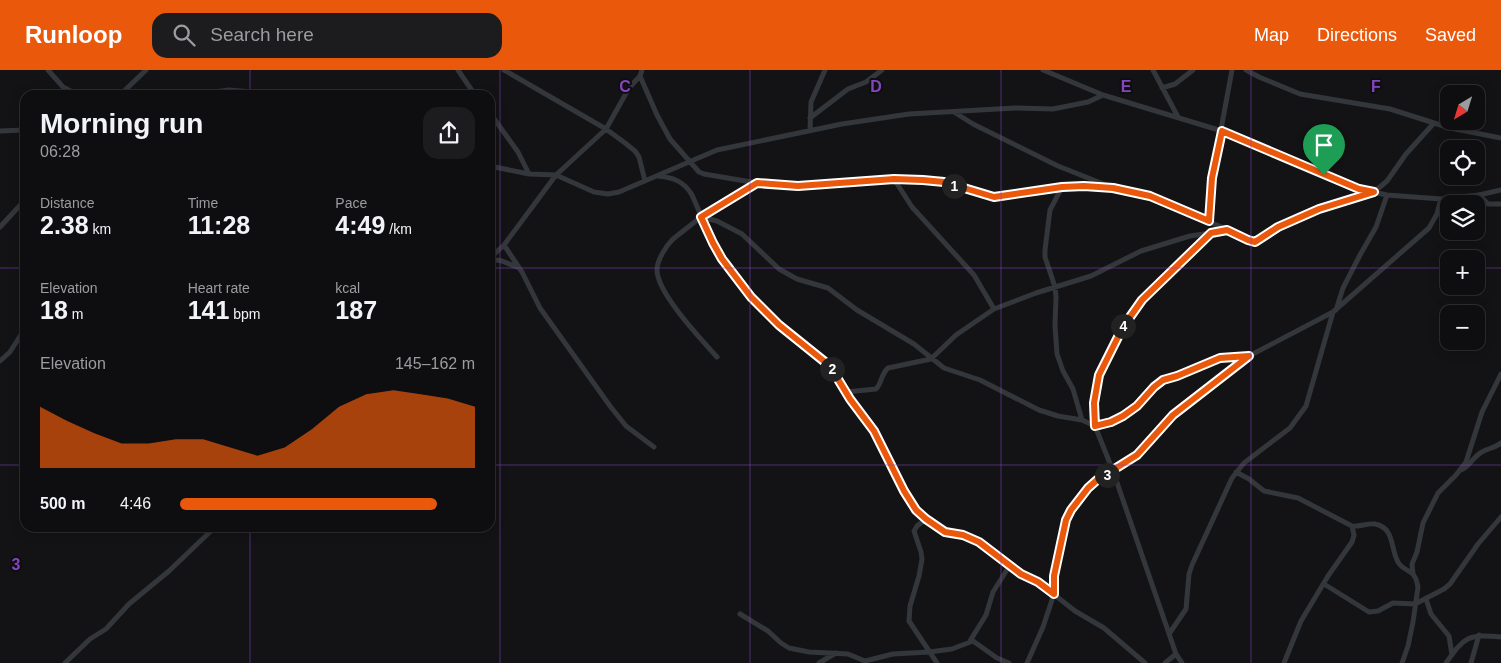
<!DOCTYPE html>
<meta charset="utf-8">
<style>
:root{--surface:#0e0e10;--page:#1c1c1e;--text:#f1f3f6;--muted:#9b9c9f;--line:#2e2e30;--accent:#ea580c}
body{margin:0;font-family:Helvetica,sans-serif;background:var(--page);color:var(--text);height:100vh;display:flex;flex-direction:column;font-size:19px;white-space:nowrap}
*{box-sizing:border-box;margin:0}
p{font-size:16px;color:var(--muted)}
.icon{flex:none;width:28px;height:28px;fill:none;stroke:currentColor;stroke-width:2;stroke-linecap:round;stroke-linejoin:round}
.map{position:relative;flex:1;overflow:hidden}
.side{position:absolute;left:20px;top:20px;width:475px;height:442px;display:flex;flex-direction:column;background:var(--surface);border-radius:15px;box-shadow:0 2px 12px #0003,0 0 0 1px var(--line)}
.side>*{flex:none}
.needle{width:32px;rotate:218deg}
.fabs{position:absolute;left:1440px;top:15px;display:grid;gap:10px}
.fabs a{display:grid;place-items:center;width:45px;height:45px;border-radius:10px;background:var(--surface);box-shadow:0 2px 12px #0003,0 0 0 1px var(--line);font-size:25px}
.pin{position:absolute;display:grid;place-items:center;width:42px;height:42px;color:#fff;margin:-51px -21px;border-radius:50% 50% 50% 0;rotate:-45deg;box-shadow:0 0 5px #0007}
.pin .icon{rotate:45deg}
.km{position:absolute;width:25px;height:25px;margin:-12px;border-radius:50%;background:#222;color:#fff;font-size:14px;line-height:25px;text-align:center}
.round{display:grid;place-items:center;flex:none;width:52px;height:52px;border-radius:15px;background:var(--page)}
.head{display:flex;align-items:center;justify-content:space-between;height:85px;padding:0 20px}
h1{font-size:28px;font-weight:700;line-height:38px}
.stats{display:grid;grid-template-columns:repeat(3,1fr);gap:8px;height:85px;padding:5px 20px}
.stats div{display:grid;align-content:center}
.stats b{font-size:25px;font-weight:700}
.stats small{font-size:14px;font-weight:400}
.stats p{font-size:14px}
.chart{height:140px;padding:10px 20px}
.chart p{display:flex;justify-content:space-between}
.chart svg{width:100%;height:90px;margin-top:5px;fill:var(--accent);opacity:.7}
ul{padding:0 20px;list-style:none;font-size:16px}
li{display:grid;grid-template-columns:80px 60px 1fr;align-items:center;height:38px}
li i{height:12px;border-radius:6px;background:var(--accent)}
header{display:flex;align-items:center;gap:30px;box-sizing:border-box;height:70px;padding:0 25px;background:var(--accent);color:#fff}
header strong{font-size:24px}
nav{display:flex;gap:28px;margin-inline-start:auto;font-size:18px}
.search{width:350px;height:45px;background:var(--page);display:flex;align-items:center;gap:12px;box-sizing:border-box;padding:0 18px;border-radius:15px;color:var(--muted);font-size:19px}
.map>svg:first-child{display:block}
</style>
<header>
<strong>Runloop</strong>
<div class="search"><svg class="icon" aria-label="search" viewBox="0 0 24 24"><circle cx="10" cy="10" r="6"/><path d="M15 15l6 6"/></svg>Search here</div>
<nav><a>Map</a><a>Directions</a><a>Saved</a></nav>
</header>
<div class="map">
<svg width="1501" height="593" viewBox="0 0 1501 593">
<rect width="100%" height="100%" fill="#131315"/>
<g fill="none" stroke-linecap="round" stroke-linejoin="round">
<path stroke="#33363a" stroke-width="5" d="M48,0L63,17L78,25
M458,0L475,25
M504,0L606,59L625,73L635,81L639,87L645,111
M1043,0L1103,25L1222,61L1359,119L1387,125L1441,129L1479,125L1501,120
M1153,0L1178,47
M1246,0L1259,7L1300,24L1390,39L1450,58L1501,68
M640,6L657,45L670,69L699,102L704,104L757,113L788,116L894,109L923,110L944,112L970,121L994,127L1062,117L1089,116L1113,118L1150,126L1226,159
M1162,18L1175,14L1193,0
M120,25L146,0
M194,25L229,20L286,25
M954,42L973,54L1058,96L1106,115
M490,43L518,82L529,104
M810,48L848,19L866,12L882,0
M810,60L811,32L825,0
M0,61L25,60
M490,96L529,104L556,105L594,122L608,124L619,122L717,80L842,54L909,44L1015,38L1053,39L1088,32L1103,25
M657,106C672,107 684,111 692,125L713,173L722,189L751,227L779,255L830,296L850,329L874,361L904,421L916,440L926,449L945,462L963,465L979,472L1021,503L1042,515L1075,541L1104,558L1145,593
M894,109L912,137L974,205L994,239
M1062,117L1050,140L1045,180V187L1055,217L1056,227L1055,256L1057,284L1063,301L1073,319L1082,350
M1479,125L1488,134H1501
M701,147L717,151L742,164L779,199L797,209L828,218L857,240L914,274L944,298L980,310L1039,340L1058,346L1082,350L1095,356L1111,352L1123,346L1137,336L1154,317L1163,310L1177,306L1219,288L1249,286
M1209,151L1212,108L1232,0
M0,157L25,130
M504,175L522,202L540,238L610,336L626,356L654,377
M490,188L504,175L556,105L606,59L629,18L640,6L642,0
M490,189L502,191L519,198
M1336,240L1343,218L1360,185L1376,157L1387,125
M717,287C701,269 657,223 657,200C657,190 666,176 673,169L701,147L757,113
M0,291L10,282L24,260
M846,322L876,319C882,313 881,304 888,298L931,289L956,265L994,239L1036,223L1091,206L1141,181L1190,166L1210,163
M1461,400C1469,397 1472,389 1479,384C1486,378 1494,379 1501,373
M1236,402L1249,409L1264,421L1298,428L1352,456C1360,457 1367,453 1375,454C1395,458 1390,478 1398,492C1401,498 1408,500 1413,504
M926,449L917,456L914,461L921,482L922,489L919,506L910,536L909,551L937,593
M1324,514L1369,542L1378,541L1393,533L1415,534L1444,519L1450,514L1478,474L1501,447
M1426,529L1431,544L1449,566L1452,585
M740,544L768,561L781,573L789,578L809,582L848,584L865,591L893,584L929,582L952,579L973,571L997,588L1009,593
M1169,564L1186,539L1189,504L1192,495L1232,408L1244,393L1290,358L1306,336L1333,242
M970,571L986,545L993,522L1010,495
M65,593L90,569L106,559L129,534L169,501L214,458
M819,593L836,583
M1027,593L1043,557L1054,524V506L1066,450L1071,440L1087,418L1097,410L1137,385L1173,345L1249,286L1333,242L1429,158L1437,144L1441,129
M1165,593L1176,584
M1182,593L1176,584L1113,401L1095,356L1094,333L1096,318L1104,294L1131,244L1141,230L1211,163L1227,160L1248,170L1255,172L1278,157L1319,139L1374,122L1387,111L1406,84L1434,53
M1284,593L1301,551L1328,506L1352,472L1354,465L1352,456
M1402,593L1408,576L1413,552L1418,517L1416,509L1413,504L1412,494L1417,482L1423,453L1438,423L1456,405L1466,392L1482,342L1501,304
M1446,593C1465,566 1468,564 1501,567
M1471,593L1479,565"/>
</g>
<g fill="none" stroke-linecap="round" stroke-linejoin="round">
<g stroke="#fff" stroke-width="10">
<path id="route" d="M1222,61L1359,119L1374,122L1319,139L1278,157L1255,172L1248,170L1227,160L1211,163L1142,230L1123,257L1099,305L1094,333L1095,356L1111,352L1123,346L1137,336L1154,317L1163,310L1177,306L1220,288L1249,286L1173,345L1137,385L1097,410L1088,418L1071,440L1066,450L1054,506V524L1038,512L1021,504L979,472L963,465L945,462L926,449L916,440L904,421L874,361L850,329L830,296L779,255L751,227L722,189L713,173L701,147L757,113L798,116L894,109L923,110L944,112L994,127L1062,117L1084,116L1113,118L1150,126L1209,151L1212,108Z"/>
</g>
<use href="#route" stroke="#ea580c" stroke-width="6"/>
</g>
<path fill="none" stroke="#8346bd" stroke-width="1" stroke-opacity="0.55" d="M250,0V25M500,0V593M750,0V593M1001,0V593M1251,0V593M0,198H25M490,198H1449M1476,198H1501M0,395H25M490,395H1501M250,458V593"/>
<g font-size="16" text-anchor="middle" font-weight="bold" fill="#8346bd" stroke="#0e0e10" stroke-width="4" stroke-linejoin="round" paint-order="stroke">
<text x="625" y="22">C</text>
<text x="876" y="22">D</text>
<text x="1126" y="22">E</text>
<text x="1376" y="22">F</text>
<text x="16" y="500">3</text>
</g>
</svg>
<div class="fabs">
<a><svg class="needle" viewBox="-14 -14 28 28"><path d="M0-13l5 13h-10z" fill="#e53935"/><path d="M0 13l5-13h-10z" fill="#9b9c9f"/></svg></a>
<a><svg class="icon" aria-label="locate" viewBox="0 0 24 24"><circle cx="12" cy="12" r="6"/><path d="M12 2v4M12 18v4M2 12h4M18 12h4"/></svg></a>
<a><svg class="icon" aria-label="layers" viewBox="0 0 24 24"><path d="M12 4l9 5-9 5-9-5zM3 14l9 5 9-5"/></svg></a>
<a>+</a>
<a>−</a>
</div>
<div class="pin" style="left:1324px;top:105px;background:#1e9e55"><svg class="icon" aria-label="arrive" viewBox="0 0 24 24"><path d="M6 21V4h12l-3 4 3 4H6"/></svg></div>
<b class="km" style="left:954px;top:116px">1</b>
<b class="km" style="left:832px;top:299px">2</b>
<b class="km" style="left:1107px;top:405px">3</b>
<b class="km" style="left:1123px;top:256px">4</b>
<section class="side">
<div class="head"><div><h1>Morning run</h1><p>06:28</p></div><a class="round"><svg class="icon" aria-label="share" viewBox="0 0 24 24"><path d="M12 15V3M7 8l5-5 5 5M5 13v7h14v-7"/></svg></a></div>
<div class="stats">
<div><p>Distance</p><b>2.38<small> km</small></b></div>
<div><p>Time</p><b>11:28</b></div>
<div><p>Pace</p><b>4:49<small> /km</small></b></div>
</div>
<div class="stats">
<div><p>Elevation</p><b>18<small> m</small></b></div>
<div><p>Heart rate</p><b>141<small> bpm</small></b></div>
<div><p>kcal</p><b>187</b></div>
</div>
<div class="chart"><p><span>Elevation</span>145–162 m</p>
<svg viewBox="0 0 160 44" preserveAspectRatio="none"><path d="M0 44V14L10 21L20 27L30 32L40 32L50 30L60 30L70 34L80 38L90 34L100 25L110 14L120 8L130 6L140 8L150 10L160 14V44z"/></svg>
</div>
<ul>
<li><b>500 m</b>4:46<i style="width:87%"></i></li>
</ul>
</section>
</div>
